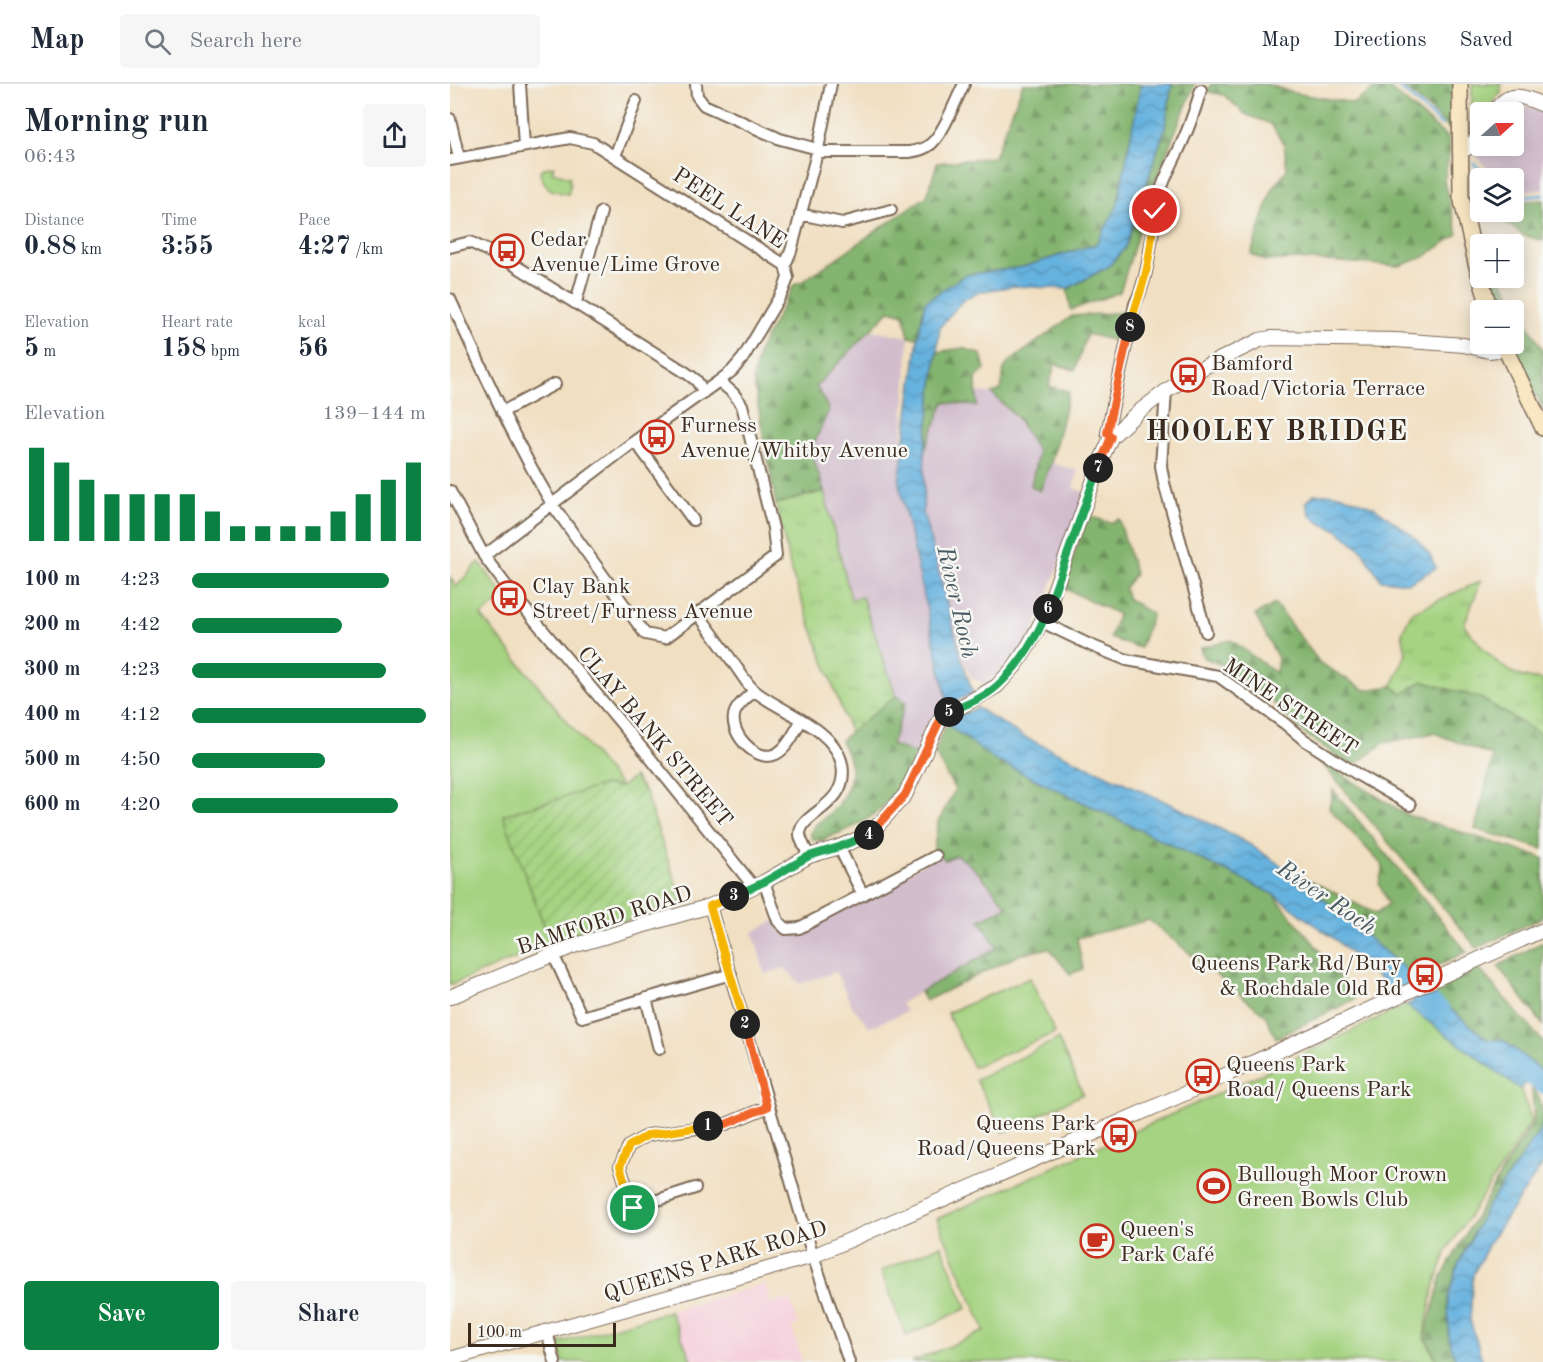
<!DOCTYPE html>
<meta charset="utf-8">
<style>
:root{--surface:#fff;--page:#f6f6f7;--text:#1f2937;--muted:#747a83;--line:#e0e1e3;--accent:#0b8043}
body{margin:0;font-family:"Old Standard TT",serif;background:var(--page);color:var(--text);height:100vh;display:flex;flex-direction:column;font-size:22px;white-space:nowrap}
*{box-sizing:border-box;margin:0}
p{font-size:20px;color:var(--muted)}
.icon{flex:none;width:33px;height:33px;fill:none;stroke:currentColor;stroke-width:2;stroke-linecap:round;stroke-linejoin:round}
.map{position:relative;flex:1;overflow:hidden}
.panel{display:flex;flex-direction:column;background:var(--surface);width:450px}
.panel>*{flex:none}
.needle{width:39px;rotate:69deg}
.tools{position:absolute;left:1020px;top:18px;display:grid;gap:12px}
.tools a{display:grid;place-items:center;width:54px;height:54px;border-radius:6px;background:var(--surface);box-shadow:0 3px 15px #0003;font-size:30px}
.scale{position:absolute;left:18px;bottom:15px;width:148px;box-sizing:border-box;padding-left:6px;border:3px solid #3b2a1e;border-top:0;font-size:16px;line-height:21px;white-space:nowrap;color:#3b2a1e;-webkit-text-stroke:4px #f6f6f2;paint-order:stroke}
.pin{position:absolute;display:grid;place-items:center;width:51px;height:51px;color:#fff;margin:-26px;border:3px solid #fff;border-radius:50%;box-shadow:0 2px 6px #0007}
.km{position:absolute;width:30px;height:30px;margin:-15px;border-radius:50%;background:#222;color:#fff;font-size:16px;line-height:30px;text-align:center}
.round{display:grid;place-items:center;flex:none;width:63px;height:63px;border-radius:6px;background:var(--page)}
.summary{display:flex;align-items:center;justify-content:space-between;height:102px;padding:0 24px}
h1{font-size:33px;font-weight:700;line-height:45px}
.metrics{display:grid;grid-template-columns:repeat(3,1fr);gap:9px;height:102px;padding:6px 24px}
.metrics div{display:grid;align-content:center}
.metrics b{font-size:26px;font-weight:700}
.metrics small{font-size:16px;font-weight:400}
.metrics p{font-size:16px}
.chart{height:168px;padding:12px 24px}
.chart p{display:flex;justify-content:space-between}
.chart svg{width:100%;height:108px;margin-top:6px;stroke:var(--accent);stroke-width:6}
.action{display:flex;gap:12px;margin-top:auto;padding:12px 24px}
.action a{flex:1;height:69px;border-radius:6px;background:var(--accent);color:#fff;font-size:24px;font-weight:700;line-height:69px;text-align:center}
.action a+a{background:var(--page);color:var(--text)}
ul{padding:0 24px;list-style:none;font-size:20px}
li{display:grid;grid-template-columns:96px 72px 1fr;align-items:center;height:45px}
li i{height:15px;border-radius:8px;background:var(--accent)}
header{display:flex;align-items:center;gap:36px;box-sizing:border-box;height:84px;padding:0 30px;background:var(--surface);border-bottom:2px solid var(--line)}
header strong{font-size:28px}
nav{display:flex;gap:33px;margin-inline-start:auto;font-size:21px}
.search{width:420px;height:54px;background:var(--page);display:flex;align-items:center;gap:15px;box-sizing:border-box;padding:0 21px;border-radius:6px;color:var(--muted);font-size:22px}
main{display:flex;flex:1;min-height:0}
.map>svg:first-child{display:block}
</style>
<header>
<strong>Map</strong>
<div class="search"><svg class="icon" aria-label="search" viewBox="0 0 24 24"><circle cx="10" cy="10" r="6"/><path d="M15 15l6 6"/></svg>Search here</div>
<nav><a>Map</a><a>Directions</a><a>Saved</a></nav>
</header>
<main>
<section class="panel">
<div class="summary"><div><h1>Morning run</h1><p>06:43</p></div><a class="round"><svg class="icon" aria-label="share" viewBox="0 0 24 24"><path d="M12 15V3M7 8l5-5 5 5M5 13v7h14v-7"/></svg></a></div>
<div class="metrics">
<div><p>Distance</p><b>0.88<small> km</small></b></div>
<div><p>Time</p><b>3:55</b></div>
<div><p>Pace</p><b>4:27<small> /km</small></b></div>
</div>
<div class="metrics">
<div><p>Elevation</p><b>5<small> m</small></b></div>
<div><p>Heart rate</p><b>158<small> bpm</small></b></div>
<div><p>kcal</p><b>56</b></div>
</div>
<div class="chart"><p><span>Elevation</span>139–144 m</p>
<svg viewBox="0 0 160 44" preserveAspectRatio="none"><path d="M5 44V6M15 44V12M25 44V19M35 44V25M45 44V25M55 44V25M65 44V25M75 44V32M85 44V38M95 44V38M105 44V38M115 44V38M125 44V32M135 44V25M145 44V19M155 44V12"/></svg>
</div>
<ul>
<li><b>100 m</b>4:23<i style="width:84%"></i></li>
<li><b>200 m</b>4:42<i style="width:64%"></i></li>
<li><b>300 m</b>4:23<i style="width:83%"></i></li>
<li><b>400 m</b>4:12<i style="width:100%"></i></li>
<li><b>500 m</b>4:50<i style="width:57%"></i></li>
<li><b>600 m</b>4:20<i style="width:88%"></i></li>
</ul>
<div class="action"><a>Save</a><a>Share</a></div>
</section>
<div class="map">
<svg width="1093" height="1278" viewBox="0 0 1093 1278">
<defs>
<pattern id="grass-tufts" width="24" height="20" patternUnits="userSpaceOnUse" patternTransform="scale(1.5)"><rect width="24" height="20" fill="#a5d381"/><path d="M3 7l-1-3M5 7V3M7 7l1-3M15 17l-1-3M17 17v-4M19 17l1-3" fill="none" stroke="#8fb56f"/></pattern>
<pattern id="forest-firs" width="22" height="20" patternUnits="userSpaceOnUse" patternTransform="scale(1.5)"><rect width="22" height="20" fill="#84b56f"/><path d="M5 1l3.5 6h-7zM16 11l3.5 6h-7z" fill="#6d935b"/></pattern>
<pattern id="garden-furrows" width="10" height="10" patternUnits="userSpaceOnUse" patternTransform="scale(1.5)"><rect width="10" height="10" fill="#a5d381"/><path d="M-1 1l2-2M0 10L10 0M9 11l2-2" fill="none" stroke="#8fb56f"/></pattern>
<pattern id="water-waves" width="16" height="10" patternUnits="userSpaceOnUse" patternTransform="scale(1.5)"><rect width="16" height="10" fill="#66b2df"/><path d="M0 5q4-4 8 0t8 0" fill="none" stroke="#5591b4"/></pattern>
</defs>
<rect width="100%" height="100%" fill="#f6f6f2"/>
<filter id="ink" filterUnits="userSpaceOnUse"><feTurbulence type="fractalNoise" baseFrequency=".0167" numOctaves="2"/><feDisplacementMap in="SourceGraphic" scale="12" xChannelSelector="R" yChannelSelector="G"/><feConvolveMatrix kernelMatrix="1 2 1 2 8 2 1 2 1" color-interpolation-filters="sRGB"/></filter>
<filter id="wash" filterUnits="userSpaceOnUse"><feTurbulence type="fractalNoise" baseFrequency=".008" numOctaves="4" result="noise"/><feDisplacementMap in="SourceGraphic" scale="24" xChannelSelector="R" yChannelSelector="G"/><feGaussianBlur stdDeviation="1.35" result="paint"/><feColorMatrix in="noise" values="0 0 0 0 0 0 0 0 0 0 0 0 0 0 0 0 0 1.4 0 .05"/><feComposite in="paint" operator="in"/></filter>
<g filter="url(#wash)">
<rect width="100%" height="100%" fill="#f1dfc1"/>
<path fill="#f5cfdc" d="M315,1200L321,1220L340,1215L348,1240L342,1243L352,1278H113L108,1259Z"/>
<path fill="#d1bdcc" d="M1064,18L1093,27V106L1069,107L1064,104V94H1047L1023,69L1030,58V62H1064V28H1050L1054,23Z
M422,246L459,253L449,399L498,621L479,643L467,670L441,661L456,618L446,612L412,514L401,516L374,407L361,366L379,326L366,302Z
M527,308L542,309L552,318L568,335L589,368L581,402L590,406L601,379L628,387L623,404L636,409L579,559L535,601L522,593L511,573L473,428L475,365L494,318L526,322Z
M489,770L506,771L514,775L533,793L558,823L548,864L451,919L456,928L420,943L402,922L386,888L350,900L335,884L315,890L303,848L324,837L335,852L349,848L410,818Z"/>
<path fill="url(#grass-tufts)" stroke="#707e50" stroke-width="1.5" d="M1022,0H1051V10L1047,12L1037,28H1030C1030,38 1031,46 1022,52L1021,49Z
M374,407L401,515L412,513L446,612L400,648L342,490L326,420Z
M1031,497L1014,541C1036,568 1055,595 1093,596V652L1032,615L952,610L942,602L956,570L952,548L962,528Z"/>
<path fill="url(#forest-firs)" stroke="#607046" stroke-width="1.5" d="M573,0H691L667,123L646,160L573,183L515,191L475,218L468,254L459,253L454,230L440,226L366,302L379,326L361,366L374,407L326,420L303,294L309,266L344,201L353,197L477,112L487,79L544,73Z
M722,0H745L703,102L670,208L621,226L617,205L658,183L675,164L715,44Z
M761,0H817L844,9L904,19L931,0H934L998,54L1000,66L994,97L1008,150L974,173L949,182L845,175L815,177L801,170L822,106L837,85L834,60L821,40L795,30L774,11L758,8Z
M950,0H1004L1008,54L978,24Z
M1064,115L1069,118L1093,116V157L1073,151L1041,128H1064Z
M1041,194H1051L1093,266V325L1062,260L1064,226H1050Z
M677,228L671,258L637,250L625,286L605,280L599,302L619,308L601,379L590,407L581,402L588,368L568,335L542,309L551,306L554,285L558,279L622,232Z
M513,264L531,270L535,285L526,294L527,322L494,318L475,365L487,268Z
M637,431L660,439L669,435L685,490L674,504L678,515L702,530L690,564L660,554L668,530L614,504Z
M825,520L870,579L915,606L942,602L952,610L972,597L1032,615L1093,652V765L1025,745L1043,672L984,649L934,659L906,680L896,678L852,648L820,615L776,583L753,573L750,564L781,556L826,589L828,574L805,531Z
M446,612L456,618L441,661L467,670C444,710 435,732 389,749C381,752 372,758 363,756L360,749C365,739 371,737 379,730C390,721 401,702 401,689C402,678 396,666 391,657L400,648Z
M498,641L545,676L823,810L866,862L905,915L826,954L815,931L699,836L627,854L633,885L620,890L599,864L571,870L475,917L470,908L547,864L530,836L558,823C544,807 524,780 506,771L495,776L489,770L483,768L488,738L505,706L485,670L492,648Z
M870,677L957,731L1093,774V833L1027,864Z
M883,706L1017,868L963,892L848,793L852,792L926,830L938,820L929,800L933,782L879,724Z
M1093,858V941L1048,882Z
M1029,885L1093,958V984L1091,986L1053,956H1038L981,909Z
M1082,1005C1093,1014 1093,1028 1092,1042C1086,1057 1068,1077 1059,1091C1039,1119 1022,1148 1009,1179C995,1211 997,1245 1006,1278H988L975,1252L992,1192L1054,1084L1084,1037Z"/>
<path fill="#a5d381" stroke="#707e50" stroke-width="1.5" d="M104,82L102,88L120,93L119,98L121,99L118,110C99,106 97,107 90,89L91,85Z
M29,478L55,513L31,532L171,703L154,701L54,731L101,860L0,901V493L6,503Z
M580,894L605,949L523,983L497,929Z
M956,921L1070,1005L1082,1036L997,1166L984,1203L974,1252L987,1278H462L535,1247L487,1135L781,1004Z
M608,955L633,1010L553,1049L526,996Z
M491,1161L517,1224L456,1252L431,1187Z
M220,1227L241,1275L230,1278H113L108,1259Z"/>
<path fill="url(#garden-furrows)" stroke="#707e50" stroke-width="1.5" d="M184,693L198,712L197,714L233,819L101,860L53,731L154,701L171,703Z"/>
<path fill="url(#water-waves)" stroke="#506e7e" stroke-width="1.5" d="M691,0H722L715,44L675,164L658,183L617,205L565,202L527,208L512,217L490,243L475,365L473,428L511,573L523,609L498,621L449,399L468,254L475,218L515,191L573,183L646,160L667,123Z
M864,410H889L924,423L966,454L980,471L986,484L959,499L931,496L911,465L887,446L870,439L860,431L856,419Z
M527,624L574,653L738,728L799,760L848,793L963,892L938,903L887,857L823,810L545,676L498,641L505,633Z
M981,909L1038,956H1053L1091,986L1070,1005L956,921Z
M1093,1037V1080L1041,1156L1023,1191L1020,1236L1033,1278H1006L999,1255L998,1214L1008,1181L1036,1124L1091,1045Z"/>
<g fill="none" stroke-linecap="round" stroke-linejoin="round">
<path stroke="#66b2df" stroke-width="3" d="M946,0L991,41
M1024,80L1039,94
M1064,108L1075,113L1093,111"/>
<path stroke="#66b2df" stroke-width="18" d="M933,882L992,927
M1063,979L1093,1001"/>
</g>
</g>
<g filter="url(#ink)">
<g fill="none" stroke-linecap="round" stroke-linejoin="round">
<g stroke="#7b6957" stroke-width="14">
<path id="minor" d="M70,0L74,62
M246,0L247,12L254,21L330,55L368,65
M0,35L9,74
M368,68H459C467,67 475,65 481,60C495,47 505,17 514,0
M165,72L186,17
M0,76L120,54L143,59L335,181L338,194L333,207L293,274L282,287L269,297L283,309L292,321L323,444L326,472L215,554L195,550L102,420C63,354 32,285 0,215
M350,130L392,139L441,126
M0,163L20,158L58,177L235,288L246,296L254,308
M335,181L341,167L368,65L381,0
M126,218L151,128
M716,307L711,382L714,399L756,548
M52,328L105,300
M661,353L657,349L685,220C702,186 700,145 710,109C715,90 727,72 734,54C741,39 746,22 751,6
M185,357L243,436
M0,407L34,472L61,508L201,675L304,803
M34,472L185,357L269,297
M249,531C262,549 276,568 289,587C294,594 299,603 306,608C333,629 384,644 392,680C400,723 349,728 350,751C351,758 356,765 359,772
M592,538L640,561L677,576L768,592L834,639L853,655L910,692L960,721
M304,607C298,613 289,619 285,628C277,647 306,680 326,670C338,664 345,647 351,637
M389,763L413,811
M314,798L328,837L336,845L349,844L486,772
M260,822L363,1172L399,1278
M103,870L132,933L281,890
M196,914L209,965
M245,1104L183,1124L170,1082L179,1062L198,1051L276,1040L317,1023
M97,1248L105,1278"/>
</g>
<g stroke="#7b6957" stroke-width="16">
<path id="tertiary" d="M1044,28C1059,6 1071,11 1093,21
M1010,67L1020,63L1030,49
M0,913L126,861L260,822L314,798L359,772L389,763L420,750L455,711L491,634L547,602L565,582L579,561L596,529L651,376L661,353L687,329L716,307L754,283L810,256L821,254L946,256L1014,261L1039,267L1055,265
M0,1275L363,1172L734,1010L1093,846"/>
</g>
<g stroke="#7b6957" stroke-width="18">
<path id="secondary" d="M1010,0L1011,112L1026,179L1040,226
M1053,260L1093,344"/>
</g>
<use href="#minor" stroke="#fff" stroke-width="10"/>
<use href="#tertiary" stroke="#fff" stroke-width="14"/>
<use href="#secondary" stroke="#f9e7c3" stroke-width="15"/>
</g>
</g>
<g fill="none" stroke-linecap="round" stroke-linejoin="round" filter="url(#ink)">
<g stroke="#fff" stroke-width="12">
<path id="split-1" d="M183,1124L170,1082L179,1062L198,1051L258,1042"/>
</g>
<g stroke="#fff" stroke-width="12">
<path id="split-2" d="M258,1042L276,1040L317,1023L295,940"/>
</g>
<g stroke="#fff" stroke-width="12">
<path id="split-3" d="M284,812L260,822L295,940"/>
</g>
<g stroke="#fff" stroke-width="12">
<path id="split-4" d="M284,812L314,798L359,772L389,763L419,751"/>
</g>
<g stroke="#fff" stroke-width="12">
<path id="split-5" d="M419,751L455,711L491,634L499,628"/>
</g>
<g stroke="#fff" stroke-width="12">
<path id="split-6" d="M499,628C515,621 534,614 547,602C569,582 588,552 598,525"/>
</g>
<g stroke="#fff" stroke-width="12">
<path id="split-7" d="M598,525L648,384"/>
</g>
<g stroke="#fff" stroke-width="12">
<path id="split-8" d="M648,384L661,353L657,349L680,243"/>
</g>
<g stroke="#fff" stroke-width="12">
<path id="split-9" d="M680,243C684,224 692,207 696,188C701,168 702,147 705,127"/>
</g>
<use href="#split-1" stroke="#f5b400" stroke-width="8"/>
<use href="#split-2" stroke="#f0652b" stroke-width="8"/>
<use href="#split-3" stroke="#f5b400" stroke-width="8"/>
<use href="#split-4" stroke="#22a559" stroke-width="8"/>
<use href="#split-5" stroke="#f0652b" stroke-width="8"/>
<use href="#split-6" stroke="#22a559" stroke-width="8"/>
<use href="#split-7" stroke="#22a559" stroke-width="8"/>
<use href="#split-8" stroke="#f0652b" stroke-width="8"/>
<use href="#split-9" stroke="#f5b400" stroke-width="8"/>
</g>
<defs>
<g id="bus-ring" transform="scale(1.725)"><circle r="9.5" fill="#f6f6f2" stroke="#c8321e" stroke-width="1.5"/><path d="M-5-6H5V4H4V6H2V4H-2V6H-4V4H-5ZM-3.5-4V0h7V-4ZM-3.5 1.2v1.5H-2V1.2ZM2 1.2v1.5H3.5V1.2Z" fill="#c8321e"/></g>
<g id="stadium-ring" transform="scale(1.725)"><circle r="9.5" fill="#f6f6f2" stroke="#c8321e" stroke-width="1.5"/><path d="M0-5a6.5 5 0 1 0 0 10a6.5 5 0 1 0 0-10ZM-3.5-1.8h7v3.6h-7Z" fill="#c8321e"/></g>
<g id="cafe-ring" transform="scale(1.725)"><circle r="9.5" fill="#f6f6f2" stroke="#c8321e" stroke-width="1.5"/><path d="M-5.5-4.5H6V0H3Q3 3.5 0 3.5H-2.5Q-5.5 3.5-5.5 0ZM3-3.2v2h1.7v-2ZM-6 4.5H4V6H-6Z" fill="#c8321e"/></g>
</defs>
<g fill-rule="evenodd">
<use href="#bus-ring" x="57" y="167"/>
<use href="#bus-ring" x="738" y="291"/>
<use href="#bus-ring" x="207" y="353"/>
<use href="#bus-ring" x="59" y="514"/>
<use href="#bus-ring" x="975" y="891"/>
<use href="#bus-ring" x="753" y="992"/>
<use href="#bus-ring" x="669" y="1051"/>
<use href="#stadium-ring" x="764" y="1102"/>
<use href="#cafe-ring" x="647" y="1157"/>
</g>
<g text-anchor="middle" stroke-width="5" stroke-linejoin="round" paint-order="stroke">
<g font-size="22" fill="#3b2a1e" stroke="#f6f6f2">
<text transform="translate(280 123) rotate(33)" y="8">PEEL LANE</text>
<text transform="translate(841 622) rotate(34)" y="8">MINE STREET</text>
<text transform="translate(206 652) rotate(50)" y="8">CLAY BANK STREET</text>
<text transform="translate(154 835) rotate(-18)" y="8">BAMFORD ROAD</text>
<text transform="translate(265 1176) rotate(-17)" y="8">QUEENS PARK ROAD</text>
</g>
<g font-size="22" fill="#3b2a1e" stroke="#f6f6f2" text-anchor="start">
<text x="80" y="162">Cedar<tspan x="80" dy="25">Avenue/Lime Grove</tspan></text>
<text x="761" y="286">Bamford<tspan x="761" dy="25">Road/Victoria Terrace</tspan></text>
<text x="230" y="348">Furness<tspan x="230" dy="25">Avenue/Whitby Avenue</tspan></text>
<text x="82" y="509">Clay Bank<tspan x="82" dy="25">Street/Furness Avenue</tspan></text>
<text x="952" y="886" text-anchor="end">Queens Park Rd/Bury<tspan x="952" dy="25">&amp; Rochdale Old Rd</tspan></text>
<text x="776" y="987">Queens Park<tspan x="776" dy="25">Road/ Queens Park</tspan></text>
<text x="646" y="1046" text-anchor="end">Queens Park<tspan x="646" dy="25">Road/Queens Park</tspan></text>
<text x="787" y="1097">Bullough Moor Crown<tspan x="787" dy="25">Green Bowls Club</tspan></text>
<text x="670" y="1152">Queen's<tspan x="670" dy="25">Park Café</tspan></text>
</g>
<g font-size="24" font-style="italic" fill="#4a5a62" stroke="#f6f6f2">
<text transform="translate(508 518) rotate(77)" y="8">River Roch</text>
<text transform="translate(877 813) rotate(34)" y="8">River Roch</text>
</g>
<g font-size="28" font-weight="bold" letter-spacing="1.5" fill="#3b2a1e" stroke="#f6f6f2">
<text x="827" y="356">HOOLEY BRIDGE</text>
</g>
</g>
</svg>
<div class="tools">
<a><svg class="needle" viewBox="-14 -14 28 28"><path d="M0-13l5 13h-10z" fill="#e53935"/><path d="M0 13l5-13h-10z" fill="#747a83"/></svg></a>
<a><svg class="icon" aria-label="layers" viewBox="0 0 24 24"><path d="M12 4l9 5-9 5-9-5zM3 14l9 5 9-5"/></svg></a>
<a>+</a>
<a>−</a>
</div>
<div class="scale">100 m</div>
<div class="pin" style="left:183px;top:1124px;background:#1e9e55"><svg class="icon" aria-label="arrive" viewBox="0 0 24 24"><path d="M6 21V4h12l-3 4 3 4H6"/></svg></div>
<div class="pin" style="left:705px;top:127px;background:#d93025"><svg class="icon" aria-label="check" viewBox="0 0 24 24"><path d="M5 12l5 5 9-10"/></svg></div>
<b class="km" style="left:258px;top:1042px">1</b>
<b class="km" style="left:295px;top:940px">2</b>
<b class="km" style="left:284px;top:812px">3</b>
<b class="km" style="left:419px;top:751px">4</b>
<b class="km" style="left:499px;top:628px">5</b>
<b class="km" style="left:598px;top:525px">6</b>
<b class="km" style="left:648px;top:384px">7</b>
<b class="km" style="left:680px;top:243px">8</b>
</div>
</main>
